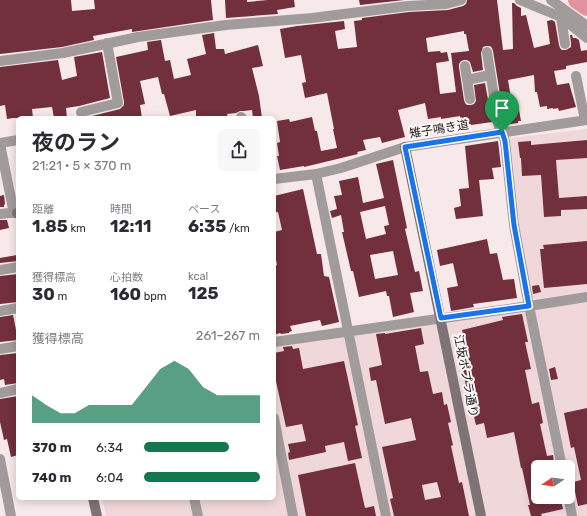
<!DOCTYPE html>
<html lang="ja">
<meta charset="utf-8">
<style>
:root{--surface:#fff;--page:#f7f7f7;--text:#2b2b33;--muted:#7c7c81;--accent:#13774f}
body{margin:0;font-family:Rubik,"Noto Sans JP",sans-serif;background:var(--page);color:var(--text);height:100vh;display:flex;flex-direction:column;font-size:15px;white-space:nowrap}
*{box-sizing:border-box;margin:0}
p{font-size:13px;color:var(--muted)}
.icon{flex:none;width:22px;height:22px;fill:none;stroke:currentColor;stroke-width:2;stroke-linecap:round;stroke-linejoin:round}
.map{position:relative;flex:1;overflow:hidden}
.details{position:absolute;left:16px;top:116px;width:260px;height:384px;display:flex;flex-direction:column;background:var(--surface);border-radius:6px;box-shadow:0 2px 10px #0003}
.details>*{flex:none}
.needle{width:26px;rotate:257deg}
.tools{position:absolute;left:531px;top:460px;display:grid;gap:8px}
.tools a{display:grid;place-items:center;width:44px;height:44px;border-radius:6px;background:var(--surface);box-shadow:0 2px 10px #0003;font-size:20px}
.pin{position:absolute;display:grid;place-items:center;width:34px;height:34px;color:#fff;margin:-41px -17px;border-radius:50% 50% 50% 0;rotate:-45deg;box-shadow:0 0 4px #0007}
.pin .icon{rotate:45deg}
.round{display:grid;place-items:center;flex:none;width:42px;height:42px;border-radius:6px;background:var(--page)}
.summary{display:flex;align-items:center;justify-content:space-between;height:68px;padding:0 16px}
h1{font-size:22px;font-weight:700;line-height:30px}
.stats{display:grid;grid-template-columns:repeat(3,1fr);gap:6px;height:68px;padding:4px 16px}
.stats div{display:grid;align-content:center}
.stats b{font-size:17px;font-weight:700}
.stats small{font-size:11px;font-weight:400}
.stats p{font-size:11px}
.chart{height:112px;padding:8px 16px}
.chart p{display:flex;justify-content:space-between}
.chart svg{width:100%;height:72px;margin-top:4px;fill:var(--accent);opacity:.7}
ul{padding:0 16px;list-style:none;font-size:13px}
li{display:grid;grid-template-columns:64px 48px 1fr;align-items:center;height:30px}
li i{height:10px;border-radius:5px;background:var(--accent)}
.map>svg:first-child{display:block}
</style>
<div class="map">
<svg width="587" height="516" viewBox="0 0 587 516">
<rect width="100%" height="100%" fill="#f7e8e9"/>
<path fill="#f0d8da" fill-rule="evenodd" d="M587,129V292L536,299L531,297L519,225L510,138Z
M587,300V516H106L102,498H274V347ZM538,467H568V497H538Z"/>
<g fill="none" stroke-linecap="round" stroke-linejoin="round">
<path stroke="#e1929e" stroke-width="18" d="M577,0L587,7"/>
</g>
<path fill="#722f3c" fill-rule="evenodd" d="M0,0H71L72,11L95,9L94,0H211L213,20L132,32V29L93,36L94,40L62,47L0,54Z
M225,0H247V2L268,0H294L295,7L277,10L278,14L226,18Z
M359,0H404L360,5Z
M467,0H497L503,50L513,49L512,3H514L517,6L521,8V16L526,15L534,48L550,44L547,21L552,20L555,22L559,45L560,48L562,50H566L571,47V43L570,35H572L573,38H576L579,40L581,51L587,50V62L566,66V69L554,71L557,85L569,83L576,107L559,111L558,108L553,109V108L547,109V106L540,107L537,92H535L534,75L508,80L512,105L518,104L521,121H518V123L505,125L493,51L492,48L490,46H486L483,47L481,53L483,70L473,72L470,62L467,60H464L461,61L459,64V67L464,100L465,103L467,105H471L474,104L476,101L474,85L485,83L492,122L471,125V124L461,125L460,116L441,119V117L428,119L425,103L398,110L405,137L382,143L380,137L363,140L366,150L357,152L358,154L304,167V166L280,170L277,156H279L277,143L280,142L277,121L289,119L290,122L312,117L315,131H317L321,151L337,148L333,129H334L327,93L305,98L302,83L306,82L301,55L285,58L280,29L297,26L344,21L345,29L335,31L338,49L357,47L354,21L362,20V18L409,12L448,10L463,6L466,4ZM464,31V34H466L469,51L451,53L456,92L440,94L436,63L449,61L447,52L441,53L440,51L428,52L426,38Z
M214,33L216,49H224L225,54L258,45L263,66L252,68L259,96L262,118H253L252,110L244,111H240L236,113L227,114L228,118H196V110L170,116L164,94H162L158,77L140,81L145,104L140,105L142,118H84L120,109L124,105V102L116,57L148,50L147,42L161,40L165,61L170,60L174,79L191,75L187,59L206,54L202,35Z
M102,52L110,98L79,106L66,108L67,118H54L52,107L32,109L33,118H13L7,119L5,105L0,106V67L58,60L62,80L77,76L74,57Z
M587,140V158L556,160L559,198L587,196V209L561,210V216L544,217L541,175L522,176L521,158H520L518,142L531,141V145Z
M498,141L501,167L492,168L494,179L479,180L483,216L456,219L454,208L461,206L459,189L469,188L465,146Z
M393,160L407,228L405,229L415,272L419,271L423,291L410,293L414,312L393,317L389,296H387L386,291L359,297L353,271H351L342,232H344L341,215L332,218L330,211L337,209L334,196L342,195L339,181L358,177L363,203L384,198L376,164ZM385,206L389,225L384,226L386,234L366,239L360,212ZM393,251L398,275L375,279L370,255Z
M303,189L317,254H321L324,276L329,277L339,322L322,326L320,320L290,326L292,331L289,332V333L281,334L280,333L274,335V266L277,265L274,250V232L282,230L278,212L274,213V196Z
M4,195L5,204L4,205V207H0V196Z
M0,220H7L9,228L0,230Z
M487,239L490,254L497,253L503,280L514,279L517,298L473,304L474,307L451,311L447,288L458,286L453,263L440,266L437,250Z
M587,241V284L544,288L540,249H544L543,245Z
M17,255L18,261L0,263V258Z
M18,274V302L0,304V276Z
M539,285L541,292L533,294L532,286Z
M522,314L528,342H525L531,369L525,370L532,404L539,402L543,423L540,424L547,456L553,455L554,462L540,465L541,467H538V500L552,497H560L563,509L541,514L542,516H531L528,505H530L522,468H521L514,432L487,438L484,423L476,425L470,400H469L462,367L470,366L462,330L503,320L502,317Z
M13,315L18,340L0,342V317Z
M421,328L424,344L415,346L420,372L428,371L433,394L442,392L444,405L447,404L451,422L448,423L453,445L451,446L459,483L462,482L469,516H394L390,499L393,498L382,447L416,440L411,418L385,424L376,380L371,381L369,368L382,365L376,334L385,333V334ZM437,482L441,497L425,500L422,485Z
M292,346L293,349L299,348L303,369L344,361L358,425L355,426L362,458L348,461L344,442L325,446L326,452L289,460L288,453L290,452L288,444L306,441L302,424L286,427L274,372V353L284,351L283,347Z
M18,353V383L5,385L4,379L0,380V355Z
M555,367L558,379L551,380L549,369Z
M18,396V455L11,457L7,439L4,440L0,422V399Z
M587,408V504L578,506L573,482L581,480L574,447L571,448L564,413Z
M355,463L365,508L374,506L376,516H306L298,475Z"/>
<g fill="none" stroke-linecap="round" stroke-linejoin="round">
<path stroke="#a29b9c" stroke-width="10" d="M520,0L561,17L587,38
M551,0L587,26
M561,17L565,44
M487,52L499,128L502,132L505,141L514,225L529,306L562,467
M0,61L63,53L138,37L196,29L226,25L312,18L408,6L446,4L461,0
M465,66L470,99
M576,76L585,120
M467,80L490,75
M81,112L118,103L107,43
M241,117L242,118
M0,143L18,140
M0,144L13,209L17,213
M316,174L386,516
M274,179L316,174L341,168L405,147L587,120
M0,214L9,213H18
M0,270L18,267
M0,311L18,308
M274,342L529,306L587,297
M0,349L18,346
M0,393L18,389
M274,418L293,516
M0,459L11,516
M568,494L572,516
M194,498L198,516"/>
<path stroke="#7e7475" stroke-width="10" d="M405,147L481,516
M17,213L18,214
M93,498L97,516"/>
</g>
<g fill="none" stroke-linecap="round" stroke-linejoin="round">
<g stroke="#fff" stroke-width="8">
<path id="route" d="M502,132L505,141L514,225L529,306L441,318L405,147Z"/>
</g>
<use href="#route" stroke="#1a73e8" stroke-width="5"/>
</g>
<g text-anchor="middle" stroke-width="4" stroke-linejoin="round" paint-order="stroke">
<g font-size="12" fill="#262121" stroke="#fef7f8">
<text transform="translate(439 129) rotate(-9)" y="4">雉子鳴き道</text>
<text transform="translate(466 376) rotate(79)" y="4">江坂ポプラ通り</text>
</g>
</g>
</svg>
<div class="tools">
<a><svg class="needle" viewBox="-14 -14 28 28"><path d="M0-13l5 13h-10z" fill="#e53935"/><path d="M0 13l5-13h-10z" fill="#7c7c81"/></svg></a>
</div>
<div class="pin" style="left:502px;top:132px;background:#1e9e55"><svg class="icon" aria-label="arrive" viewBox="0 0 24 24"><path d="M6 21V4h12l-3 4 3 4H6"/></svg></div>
<section class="details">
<div class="summary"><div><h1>夜のラン</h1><p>21:21 · 5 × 370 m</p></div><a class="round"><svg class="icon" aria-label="share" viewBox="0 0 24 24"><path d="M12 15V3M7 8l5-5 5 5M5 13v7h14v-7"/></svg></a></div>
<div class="stats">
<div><p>距離</p><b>1.85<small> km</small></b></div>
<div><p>時間</p><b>12:11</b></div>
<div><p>ペース</p><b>6:35<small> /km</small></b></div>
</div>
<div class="stats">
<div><p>獲得標高</p><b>30<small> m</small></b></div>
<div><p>心拍数</p><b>160<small> bpm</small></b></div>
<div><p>kcal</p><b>125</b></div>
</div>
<div class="chart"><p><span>獲得標高</span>261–267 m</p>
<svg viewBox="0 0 160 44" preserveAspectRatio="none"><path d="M0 44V27L10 33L20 38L30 38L40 33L50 33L60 33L70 33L80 22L90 11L100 6L110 11L120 22L130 27L140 27L150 27L160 27V44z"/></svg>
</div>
<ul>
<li><b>370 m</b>6:34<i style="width:73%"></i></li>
<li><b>740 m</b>6:04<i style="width:100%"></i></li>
</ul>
</section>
</div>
